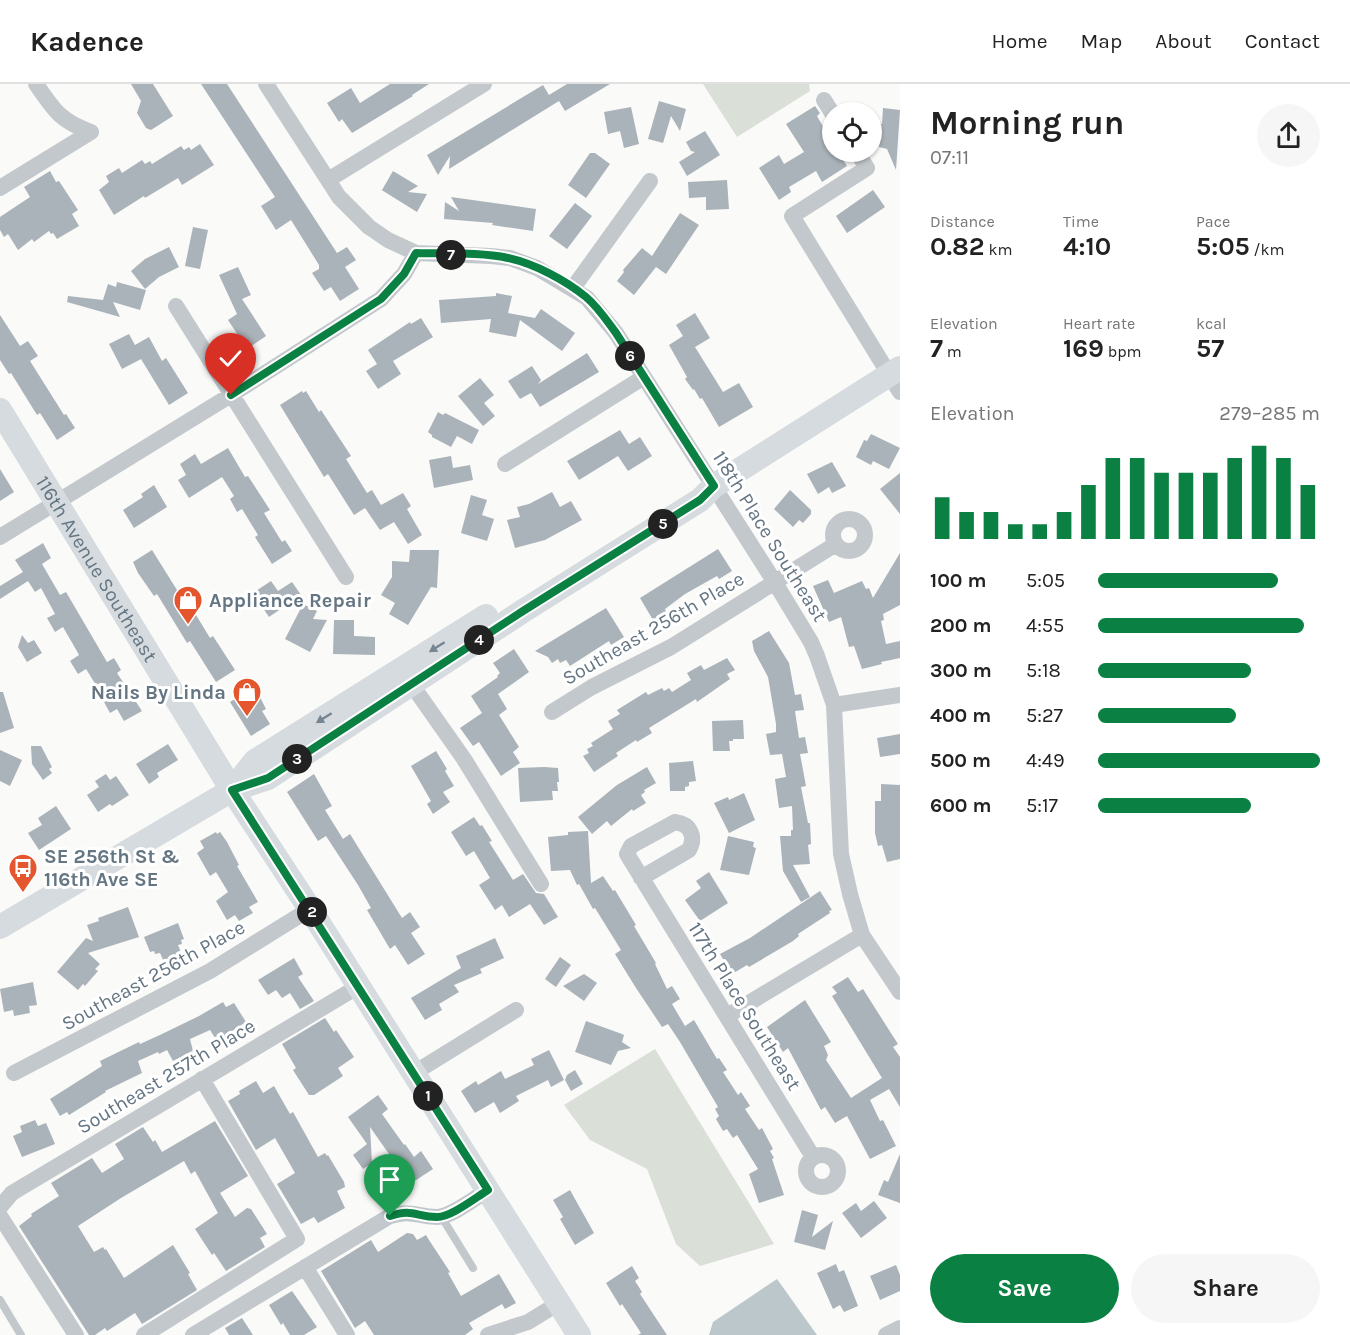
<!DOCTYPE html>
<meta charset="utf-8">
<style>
:root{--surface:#fff;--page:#f6f6f6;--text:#222;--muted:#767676;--line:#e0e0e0;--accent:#0b8043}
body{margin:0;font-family:Karla,sans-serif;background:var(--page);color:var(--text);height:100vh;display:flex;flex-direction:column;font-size:22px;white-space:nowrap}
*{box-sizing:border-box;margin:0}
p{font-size:20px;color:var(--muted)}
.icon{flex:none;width:33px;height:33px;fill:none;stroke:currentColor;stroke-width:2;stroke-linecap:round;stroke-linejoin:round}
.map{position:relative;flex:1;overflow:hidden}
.panel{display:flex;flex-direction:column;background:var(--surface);width:450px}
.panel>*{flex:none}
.fabs{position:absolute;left:822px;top:18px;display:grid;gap:12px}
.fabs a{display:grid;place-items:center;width:60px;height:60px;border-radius:50%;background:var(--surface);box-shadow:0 2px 4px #0004;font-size:30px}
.pin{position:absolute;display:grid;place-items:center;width:51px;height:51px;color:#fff;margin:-62px -26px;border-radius:50% 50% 50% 0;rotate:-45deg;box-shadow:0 0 6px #0007}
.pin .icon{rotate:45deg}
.km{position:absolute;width:30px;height:30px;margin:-15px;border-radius:50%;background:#222;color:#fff;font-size:16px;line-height:30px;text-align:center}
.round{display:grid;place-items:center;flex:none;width:63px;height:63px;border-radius:32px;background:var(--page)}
.head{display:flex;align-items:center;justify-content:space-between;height:102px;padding:0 30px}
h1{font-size:33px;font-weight:700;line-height:45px}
.stats{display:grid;grid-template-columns:repeat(3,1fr);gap:9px;height:102px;padding:6px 30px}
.stats div{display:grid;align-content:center}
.stats b{font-size:26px;font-weight:700}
.stats small{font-size:16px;font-weight:400}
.stats p{font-size:16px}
.chart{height:168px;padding:12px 30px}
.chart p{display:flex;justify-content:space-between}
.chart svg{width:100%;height:108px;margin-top:6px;stroke:var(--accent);stroke-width:6}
.primary-button{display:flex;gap:12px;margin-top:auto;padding:12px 30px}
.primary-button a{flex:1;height:69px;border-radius:36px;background:var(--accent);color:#fff;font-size:24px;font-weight:700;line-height:69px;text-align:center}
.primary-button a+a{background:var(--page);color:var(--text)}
ul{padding:0 30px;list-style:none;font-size:20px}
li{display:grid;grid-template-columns:96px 72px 1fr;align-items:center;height:45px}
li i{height:15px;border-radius:8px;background:var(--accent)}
header{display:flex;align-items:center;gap:36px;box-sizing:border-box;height:84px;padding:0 30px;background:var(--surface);border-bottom:2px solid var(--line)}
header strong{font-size:28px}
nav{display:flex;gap:33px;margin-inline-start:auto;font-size:21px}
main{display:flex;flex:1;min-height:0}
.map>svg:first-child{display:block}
</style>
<header>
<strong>Kadence</strong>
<nav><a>Home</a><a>Map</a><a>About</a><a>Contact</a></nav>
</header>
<main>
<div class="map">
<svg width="900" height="1251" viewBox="0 0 900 1251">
<rect width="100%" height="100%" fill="#fafaf8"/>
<path fill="#dadfd7" d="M703,0H809L810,7L737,53Z
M655,965L774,1160L700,1182L676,1160L647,1085L590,1056L564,1021Z"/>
<path fill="#bbc7cb" d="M777,1195L817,1251H709L713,1238Z"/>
<path fill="#aab3b9" d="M131,0H153L173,32L151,46L146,44L137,29L141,17Z
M201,0H227L337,169L347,163L356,176L345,183L359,205L340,217L331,203L324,207L312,189L319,185V181L291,136L276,146L261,122L275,113Z
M390,0H429L412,11L413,12L352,49L342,35L339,38L327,19L351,4L360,19Z
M567,0H610L565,27L559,17L449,85L450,72L438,91L427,71L543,1L549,11Z
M659,17L686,25L680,47L671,32L663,59L648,55Z
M815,22L820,29L817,32L832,58V68H838L847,82L822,98L816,87L789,103L791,108L779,116L759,84L779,71L784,80L804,68L786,40Z
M631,23L639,60L624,64L620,47L608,50L604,28Z
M883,24L900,26L896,86L887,65L879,63L880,56H874L875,39L882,40Z
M705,47L720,71L687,92L679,78L695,68L691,67L686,58Z
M200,60L214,81L182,101L178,94L145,114L144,112L114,131L99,106L109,98L106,92L119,84L122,89L142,76L145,80L150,77L152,80L181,62L184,66L189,63L191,66Z
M590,69H595L610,80L586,114L568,101Z
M50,87L56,98L59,97L78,126L72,130L79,142L57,155L53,149L51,150L49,147L34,158L32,155L18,166L8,150L4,153L0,146V133L30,113L24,103Z
M393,87L418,102L408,108L427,110L417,128L380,105L382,106Z
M727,96L729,125L706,126V113L689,114L688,98Z
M873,106L885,123L847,149L836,132Z
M451,113L536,125L533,147L492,141L493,139L444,135L445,118L459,127Z
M575,119L592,132L567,165L549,152Z
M680,129L699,141L666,190L656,183L634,211L617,197L624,188L623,186L642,164L652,172Z
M193,143L208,146L200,185L185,182Z
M169,163L179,183L159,193L145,205L131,187L145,175Z
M238,183L251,211L242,215L266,252L247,265L228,236L237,230L219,191Z
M117,198L146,206L140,226L113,218L120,233L67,218L68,212L103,216L108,200L116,203Z
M496,209L512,212L508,229L535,234L541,225L575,249L562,267L520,236L516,253L489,248L491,235L441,239L439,216L496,212Z
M695,229L710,254L695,263L723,308L739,299L753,323L719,343L702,314L700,315L694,305L693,306L685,295L687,293L669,261L683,252L676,241Z
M0,231L20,262L28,257L38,272L30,277L64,331L66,330L75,344L57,356L40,329L37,331L11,289L9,290L0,276Z
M421,234L433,253L393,277L401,290L378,305L366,287L377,280L368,266L410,238L411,240Z
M129,250L135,261L149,253L162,277L166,274L188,309L169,321L141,275L122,285L109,260Z
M587,269L599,288L540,323L531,309L520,315L508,297L532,282L541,296L538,300Z
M480,294L494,311L484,319L495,332L483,342L458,312Z
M302,307L303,309L306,307L319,328L321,326L351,372L346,375L367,409L372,406L381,421L403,409L411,422L407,425L422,451L408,460L394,438L380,446L365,424L354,431L328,390L324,393L280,321Z
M438,328L443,331L445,329L479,346L472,360L457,352L451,363L432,353V351L428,348Z
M620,346L629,360L640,353L652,372L628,387L618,372L579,396L567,377Z
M871,350L900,364L889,385L873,377L871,381L856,373L864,356L867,357Z
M228,364L245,393L248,392L270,426L264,429L282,458L285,456L292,467L272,480L255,453L258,451L242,425L237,428L230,415L234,412L222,393L189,414L178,396L186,391L180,380L195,370L201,380Z
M451,372L453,384L470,381L473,396L434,404L429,376Z
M832,378L846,402L832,409L829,403L818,410L807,390Z
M0,385L14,408L0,417Z
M900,389V430L880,405Z
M154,401L167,423L134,444L123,426L143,413L141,410Z
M790,406L811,426V430L803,439L799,436L793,443L774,425Z
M552,408L560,423L571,417L582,436L545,456L515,464L507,436L520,433L517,423L529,420Z
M471,411L487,416L482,431L494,435L487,457L461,449Z
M43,459L51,474L42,480L60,511L66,508L107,578L114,574L121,586L117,589L142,627L124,637L117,625L110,629L104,618L106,617L86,585L78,590L70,577L79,571L78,569L63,543L55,548L47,534L55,530L41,504L35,508L28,497L0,515V502L23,488L15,476Z
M718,465L732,487L719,495L717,492L685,510L665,525L666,528L653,536L640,514Z
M152,466L182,514L191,509L199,522L193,526L210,554L213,552L235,586L216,598L190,557L187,559L157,510L154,512L138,489L133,478Z
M410,466H439L437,504L431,503L408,541L389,530L395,519L381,511L392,493V477L409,478Z
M900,469V521L883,530L884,536L881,537L886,560L900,557V574L881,578L882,580L862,585L854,562L849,563L841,533L829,538L813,502L828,496L834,509L862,497L866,505L869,504L873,514Z
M271,497L278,507L292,498L301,511L269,533L253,509Z
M303,520L317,527L313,535L327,536L310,568L285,555Z
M606,524L624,553L611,561L609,557L570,582L566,576L560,579L558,575L552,579L548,573L535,567Z
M334,536H354V552L375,553V571L333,570Z
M769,547L789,579L795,611L801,610L804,626L795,627L799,654L805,653L808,669L800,670L806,702L801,703L808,739H810L811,760L808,761L810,780L793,781L810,813L801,818L783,787L780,752H791V746H793L792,722L779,724L775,695L786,693L782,670L770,671L766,650L776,648V640L768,593L754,567L752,557Z
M22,551L28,559L34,556L42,569L27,578L18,563Z
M514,565L529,588L498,610L507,625L499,631L519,663L513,668L520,679L501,692L479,658L473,662L460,644L482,629L471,612L498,593L497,592L500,589L493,579Z
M727,574L735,586L727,590L730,595L697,618L696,615L649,644L652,649L637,658L636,656L616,669L618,672L594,688L583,672L589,669L587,665L593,662L591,659L613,645L608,637L620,630L617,626L646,608L648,611L662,604L664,607L669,604L672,608L691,596L687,589L701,581L704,586Z
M249,606L254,614L259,611L266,625L262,627L270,640L251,652L230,618Z
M0,608H3L14,644L0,649Z
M743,636L744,655H733V657H729L730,667H713L712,637Z
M900,650V670L880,673L877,654Z
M168,660L178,676L157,689L159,693L149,700L136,680Z
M31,662H41L52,683L49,685L52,689L43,696L32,680Z
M0,666L22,676L10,702L0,697Z
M436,667L447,685L445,687L454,702L443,708L450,718L433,730L427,720L431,717L411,682Z
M693,677L696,697L689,698V702L685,703V707H670L669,679Z
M544,683L558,684L559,698H557L558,707H552L553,716L520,718L518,684Z
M647,683L656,699L644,706L645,708L641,711L646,719L633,727L632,725L611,742L607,737L592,750L578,733L617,701Z
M106,690L110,696L116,692L129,711L112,722L110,720L98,728L87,711L99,703L95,697Z
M314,690L332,722L325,726L343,755L350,750L402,834L410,828L420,843L411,849L425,870L408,881L395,861L390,865L367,826L371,824L358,801L326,752L318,757L287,708Z
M881,700L900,701V775L887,778L882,761L878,762L875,749V717H881Z
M744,709L755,736L729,749L714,719L728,713L729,716Z
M56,722L71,745L39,766L28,749L42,741L38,734Z
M474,733L480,742L482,741L492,757L489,758L513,796L523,790L536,809L544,810L558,833L544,841L530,820L509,833L502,821L495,826L479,801L490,794L474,767L466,772L451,748Z
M588,747L591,799L603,792L613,807L615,806L636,841L634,842L656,879L655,880L667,905L672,902L680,915L672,920L685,942L694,936L717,975L719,974L727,986L723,988L738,1011L741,1008L750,1022L745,1025L759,1046L762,1044L773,1065L770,1067L774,1074L772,1075L784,1111L759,1119L749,1090L758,1085L737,1051L733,1054L727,1045L723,1047L716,1035L719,1032L715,1025L718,1023L680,958L668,940L662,943L636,904L615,870L621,866L595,824L593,825L579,800L577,801L570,786L551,787L548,753L568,751V748Z
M216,748L217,750L220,748L227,758L239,781L237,782L258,818L249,823L253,829L239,837L235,831L227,836L216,817L228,808L216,788L210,792L197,769L204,764L200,757Z
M728,752L754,758L753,763L756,764L749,791L720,786Z
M709,788L728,819L700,837L685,816L701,804L696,797Z
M820,807L832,826L829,827L830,829L798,850L799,852L793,857L749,883L747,881L732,890L720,870L750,854Z
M128,823L139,853L88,869L100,880L95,885L98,887L85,902L83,900L78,906L57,888L86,854L93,857L87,841L99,837L98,834Z
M178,839L184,855L181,856L182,860L178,861L182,871L164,878L160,869L155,870L154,867L150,868L144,853Z
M495,854L504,874L480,885L482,889L454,901L459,908L439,920L442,926L425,936L411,914L461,884L456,872Z
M560,873L571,881L556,903L545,895Z
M294,874L303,890L298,893L314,917L300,925L290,909L282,914L276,906L268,911L258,896Z
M584,890L597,899L584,917L563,902Z
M848,893L858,908L863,905L889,946L898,960L893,963L900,973V1023L889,1005L870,1016L880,1037L883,1036L896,1062L870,1075L847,1032L835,1039L825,1023L821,1026L788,964L783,968L767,943L805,916L831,958L824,962L828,971L826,976L851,1014L882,994L832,912L837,909L832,903Z
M33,898L37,921L29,922L30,929L14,932L13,926L4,928L0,905Z
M223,918L226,923L234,919L246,938L217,957L210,946L190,955L193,967L173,977L167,966L159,970L158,968L138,977L142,989L105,1007L106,1008L69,1031L67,1028L60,1032L50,1015L102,982L100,977L139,958L140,960L162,950L199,932Z
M325,934L334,948L336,946L354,973L338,984L343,992L340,994L314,1011H309L293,986L296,984L282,960Z
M586,937L622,950L624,951L622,958L631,964L618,967L611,981L575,968Z
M549,966L564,996L551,1003L548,996L516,1012L519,1017L500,1029L494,1018L475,1029L461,1007L476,997L478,1001L501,987L505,995L534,981L531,975Z
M575,986L583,1000L571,1007L565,996L567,991Z
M256,997L263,1009L274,1002L290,1030L293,1028L318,1073L325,1069L327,1072L328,1071L344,1098L345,1103L337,1107L345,1124L318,1139L314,1133L301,1140L277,1100L295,1089L275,1054L256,1066L228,1017L240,1010L239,1007Z
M378,1011L388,1025L382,1030L404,1061L405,1060L414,1073L421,1067L433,1085L410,1100L370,1043L372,1079L363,1085L353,1071L367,1060L348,1033Z
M35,1036L38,1042L46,1039L55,1060L22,1073L13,1052L22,1048L20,1042Z
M215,1037L248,1092L220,1109L235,1133L247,1124L251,1125L267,1150L260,1154L265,1163L226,1187L214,1169L212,1171L195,1145L218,1129L195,1087L191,1090L184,1077L121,1114L78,1142L94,1168L103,1163L105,1166L106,1165L124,1194L173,1161L190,1189L188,1190L197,1206L142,1240L135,1229L107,1247L105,1244L95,1251H89L19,1142L32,1132L31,1130L59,1112L51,1099L92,1074L102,1089L124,1075L115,1060L143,1043L153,1058L155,1056L162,1068Z
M900,1070V1119L878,1111L884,1096L888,1098Z
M570,1106L594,1149L575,1161L560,1135L563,1133L553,1116Z
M874,1117L887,1134L861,1154L842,1129L856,1119L861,1127Z
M802,1126L818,1131L812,1153L833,1137L825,1166L794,1158Z
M407,1149L413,1150L417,1156L426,1151L429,1156L450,1188L448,1189L461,1212L499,1190L516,1219L505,1225L502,1220L469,1239L473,1245L465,1251H374L365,1237L355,1244L321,1187L371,1156L378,1168Z
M836,1180L839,1188L844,1186L858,1222L844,1228L840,1221L833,1225L817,1189Z
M896,1181L900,1191V1207L880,1216L870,1192Z
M632,1182L639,1194L635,1197L642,1208L640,1210L667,1251H638L641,1249L622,1220L620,1222L606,1199Z
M292,1207L317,1243L304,1251H290L283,1239L281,1241L269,1221Z
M242,1234L253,1251H229L225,1244Z"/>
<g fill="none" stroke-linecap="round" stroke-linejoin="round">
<path stroke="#c3c8cc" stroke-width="8" d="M441,1132L473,1184
M0,1216L21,1251"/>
<path stroke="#c3c8cc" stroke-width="16" d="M36,0C54,26 60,37 91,48
M266,0L339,113L369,143L388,156L416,169L491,172L510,174L537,184L587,214L616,249L774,497L811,558L817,572L834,621L841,770L850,810L862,851L900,908
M824,16L832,29
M857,68L867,84L792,132L900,308
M328,96L484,0
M0,104L91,48
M573,204L650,97
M176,222L346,493
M505,380L644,293
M833 451a16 16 0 1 1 32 0a16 16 0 1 1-32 0Z
M0,453L231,311L381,215L404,190L416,169
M412,601L464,675L541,800
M834,621L900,611
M552,628L592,603L671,563L836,460
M641,794L689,766C696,753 691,740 675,738L631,762L627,770L813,1073
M727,932L862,851
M14,989L210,887L310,825
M414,989L516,926
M806 1087a16 16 0 1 1 32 0a16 16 0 1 1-32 0Z
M0,1123L12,1109L359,902
M0,1132L76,1251
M305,1183L347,1251
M144,1251L297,1155L202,995
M193,1251L390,1132C413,1125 416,1133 437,1133C451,1133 475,1114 488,1106
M488,1251L528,1238L559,1219
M886,1251L900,1244"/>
<g stroke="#d6dbdf" stroke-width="24">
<path id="s1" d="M0,326L232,706L310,825L579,1251"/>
<path d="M232,706L255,677L486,532"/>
<path d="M0,843L232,706L268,694L523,527L700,416L714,402L900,284"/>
</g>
</g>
<defs><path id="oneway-solid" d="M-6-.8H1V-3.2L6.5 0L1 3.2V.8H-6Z" transform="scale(1.5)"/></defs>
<g fill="#768591">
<use href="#oneway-solid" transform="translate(437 563) rotate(148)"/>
<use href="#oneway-solid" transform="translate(324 634) rotate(148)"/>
</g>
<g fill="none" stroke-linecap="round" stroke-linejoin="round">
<g stroke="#fff" stroke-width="12">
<path id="route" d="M231,311L381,215L404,190L416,169C446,170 479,168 508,174C535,180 565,196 586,213C598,223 607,237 616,249L714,402L700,416L523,527L268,694L232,706L488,1106C475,1114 451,1133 437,1133C416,1133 413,1124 390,1132"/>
</g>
<use href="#route" stroke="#0b8043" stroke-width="8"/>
</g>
<defs>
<g id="shop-pin" transform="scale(1.5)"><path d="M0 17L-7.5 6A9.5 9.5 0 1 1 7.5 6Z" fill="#e4572e" stroke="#fff"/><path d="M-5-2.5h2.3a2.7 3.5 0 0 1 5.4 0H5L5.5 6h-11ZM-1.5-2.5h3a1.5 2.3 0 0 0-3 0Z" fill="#fff"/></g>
<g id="bus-pin" transform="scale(1.5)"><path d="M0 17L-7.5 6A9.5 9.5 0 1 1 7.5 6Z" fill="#e4572e" stroke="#fff"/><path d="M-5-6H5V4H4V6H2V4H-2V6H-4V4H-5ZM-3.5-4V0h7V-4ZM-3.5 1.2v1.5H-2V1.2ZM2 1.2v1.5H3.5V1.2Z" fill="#fff"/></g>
</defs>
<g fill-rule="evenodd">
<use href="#shop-pin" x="188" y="516"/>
<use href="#shop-pin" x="247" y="608"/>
<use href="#bus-pin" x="23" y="784"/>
</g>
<g text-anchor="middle" stroke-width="6" stroke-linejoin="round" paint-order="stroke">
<g font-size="20" fill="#657683" stroke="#fff">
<text transform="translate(770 452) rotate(58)" y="7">118th Place Southeast</text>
<text dy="7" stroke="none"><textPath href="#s1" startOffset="186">116th Avenue Southeast</textPath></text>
<text transform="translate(653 544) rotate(-30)" y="7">Southeast 256th Place</text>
<text transform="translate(153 891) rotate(-29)" y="7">Southeast 256th Place</text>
<text transform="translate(745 922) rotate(58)" y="7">117th Place Southeast</text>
<text transform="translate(166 992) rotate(-31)" y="7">Southeast 257th Place</text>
</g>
<g font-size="20" font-weight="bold" fill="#657683" stroke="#fff" text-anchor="start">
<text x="209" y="523">Appliance Repair</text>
<text x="226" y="615" text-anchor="end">Nails By Linda</text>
<text x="44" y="779">SE 256th St &amp;<tspan x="44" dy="23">116th Ave SE</tspan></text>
</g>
</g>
</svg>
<div class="fabs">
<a><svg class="icon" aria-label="locate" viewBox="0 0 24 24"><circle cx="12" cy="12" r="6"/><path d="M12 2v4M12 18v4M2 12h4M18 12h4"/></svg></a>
</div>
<div class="pin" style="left:390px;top:1132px;background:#1e9e55"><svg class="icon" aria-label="arrive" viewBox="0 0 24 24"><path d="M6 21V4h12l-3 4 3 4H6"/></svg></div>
<div class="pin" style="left:231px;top:311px;background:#d93025"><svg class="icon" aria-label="check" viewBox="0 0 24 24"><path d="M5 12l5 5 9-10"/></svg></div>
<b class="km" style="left:428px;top:1012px">1</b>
<b class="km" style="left:312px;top:828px">2</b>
<b class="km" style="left:297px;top:675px">3</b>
<b class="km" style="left:479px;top:556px">4</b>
<b class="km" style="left:663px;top:440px">5</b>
<b class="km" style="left:630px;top:272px">6</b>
<b class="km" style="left:451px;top:171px">7</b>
</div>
<section class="panel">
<div class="head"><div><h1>Morning run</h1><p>07:11</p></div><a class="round"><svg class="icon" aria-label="share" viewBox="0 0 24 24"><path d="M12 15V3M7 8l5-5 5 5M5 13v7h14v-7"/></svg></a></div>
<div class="stats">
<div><p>Distance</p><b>0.82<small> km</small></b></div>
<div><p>Time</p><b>4:10</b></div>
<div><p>Pace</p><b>5:05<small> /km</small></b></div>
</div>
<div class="stats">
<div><p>Elevation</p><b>7<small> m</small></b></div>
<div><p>Heart rate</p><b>169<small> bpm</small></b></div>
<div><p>kcal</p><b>57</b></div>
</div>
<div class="chart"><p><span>Elevation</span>279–285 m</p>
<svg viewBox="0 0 160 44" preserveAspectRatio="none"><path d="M5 44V27M15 44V33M25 44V33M35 44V38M45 44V38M55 44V33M65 44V22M75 44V11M85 44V11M95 44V17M105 44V17M115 44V17M125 44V11M135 44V6M145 44V11M155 44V22"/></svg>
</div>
<ul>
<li><b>100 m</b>5:05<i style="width:81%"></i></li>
<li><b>200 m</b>4:55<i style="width:93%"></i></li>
<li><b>300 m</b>5:18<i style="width:69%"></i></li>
<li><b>400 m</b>5:27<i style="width:62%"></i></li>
<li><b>500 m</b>4:49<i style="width:100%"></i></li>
<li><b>600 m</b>5:17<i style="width:69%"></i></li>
</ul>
<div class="primary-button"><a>Save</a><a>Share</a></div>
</section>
</main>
